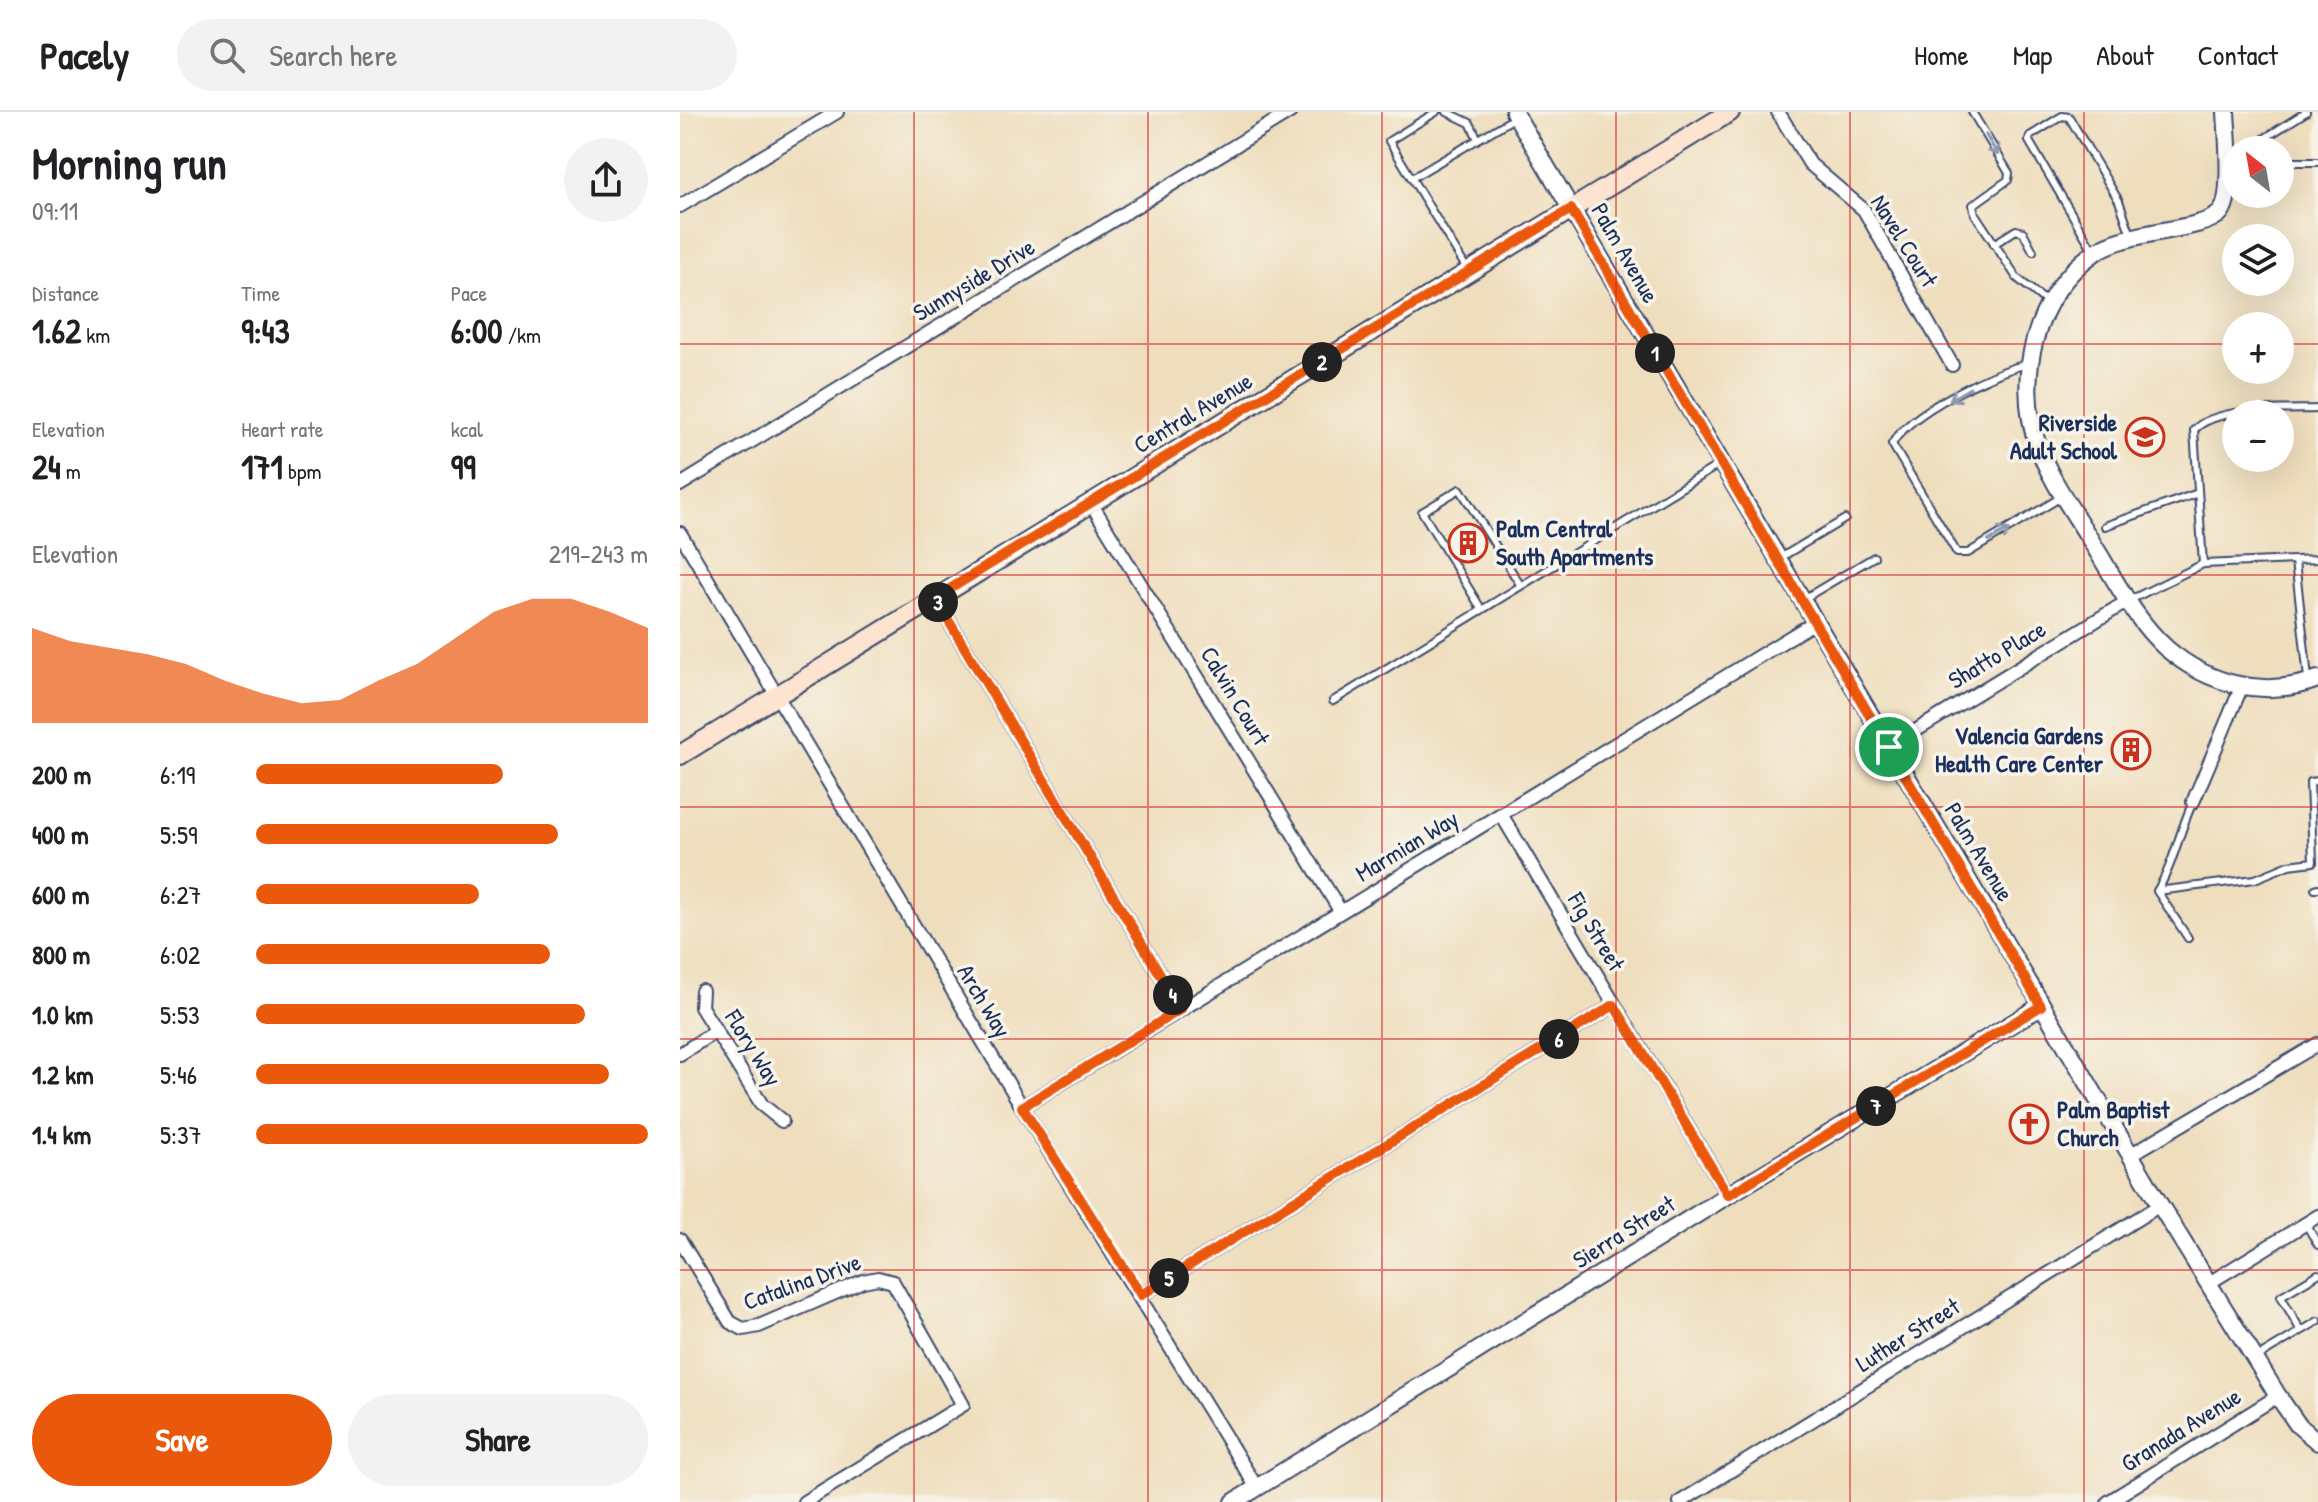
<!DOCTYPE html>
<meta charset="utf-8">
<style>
:root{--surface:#fff;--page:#f2f2f2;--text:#202124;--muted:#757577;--line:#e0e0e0;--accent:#ea580c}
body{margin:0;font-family:"Patrick Hand",sans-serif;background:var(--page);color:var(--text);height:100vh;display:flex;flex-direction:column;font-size:30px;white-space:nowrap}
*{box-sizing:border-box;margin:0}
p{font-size:26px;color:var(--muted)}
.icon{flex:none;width:44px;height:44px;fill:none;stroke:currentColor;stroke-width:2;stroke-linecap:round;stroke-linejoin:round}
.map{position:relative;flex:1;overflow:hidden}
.sheet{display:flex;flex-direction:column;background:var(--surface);width:680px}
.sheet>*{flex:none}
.needle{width:52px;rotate:329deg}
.tools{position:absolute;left:1542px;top:24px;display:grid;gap:16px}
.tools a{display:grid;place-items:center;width:72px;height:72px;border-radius:50%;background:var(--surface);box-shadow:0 8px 32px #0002;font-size:40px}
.pin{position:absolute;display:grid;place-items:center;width:68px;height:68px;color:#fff;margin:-34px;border:4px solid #fff;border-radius:50%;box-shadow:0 2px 8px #0007}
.km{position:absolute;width:40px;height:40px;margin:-20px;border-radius:50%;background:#222;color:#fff;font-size:22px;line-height:40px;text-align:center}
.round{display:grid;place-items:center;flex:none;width:84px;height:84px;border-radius:42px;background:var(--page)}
.overview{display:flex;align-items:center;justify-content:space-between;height:136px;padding:0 32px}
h1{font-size:44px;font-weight:700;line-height:60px}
.stats{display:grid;grid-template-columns:repeat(3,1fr);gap:12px;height:136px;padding:8px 32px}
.stats div{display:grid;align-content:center}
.stats b{font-size:34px;font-weight:700}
.stats small{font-size:22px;font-weight:400}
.stats p{font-size:22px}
.chart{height:224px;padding:16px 32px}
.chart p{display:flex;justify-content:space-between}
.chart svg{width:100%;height:144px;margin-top:8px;fill:var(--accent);opacity:.7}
.action{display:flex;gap:16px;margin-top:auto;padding:16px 32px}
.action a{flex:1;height:92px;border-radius:48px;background:var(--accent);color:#fff;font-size:32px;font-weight:700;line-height:92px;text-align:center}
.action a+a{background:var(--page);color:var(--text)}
ul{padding:0 32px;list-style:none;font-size:26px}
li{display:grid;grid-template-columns:128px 96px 1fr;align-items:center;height:60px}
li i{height:20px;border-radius:10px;background:var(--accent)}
header{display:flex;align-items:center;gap:48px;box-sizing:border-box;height:112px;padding:0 40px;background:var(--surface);border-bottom:2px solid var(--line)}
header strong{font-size:38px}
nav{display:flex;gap:44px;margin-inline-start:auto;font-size:28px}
.search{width:560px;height:72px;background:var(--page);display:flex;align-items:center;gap:20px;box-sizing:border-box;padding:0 28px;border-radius:44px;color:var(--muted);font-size:30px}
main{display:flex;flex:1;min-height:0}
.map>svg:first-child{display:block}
</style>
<header>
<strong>Pacely</strong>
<div class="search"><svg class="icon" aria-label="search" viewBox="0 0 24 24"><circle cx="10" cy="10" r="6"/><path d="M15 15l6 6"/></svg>Search here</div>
<nav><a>Home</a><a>Map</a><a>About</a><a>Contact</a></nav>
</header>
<main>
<section class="sheet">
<div class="overview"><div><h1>Morning run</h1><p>09:11</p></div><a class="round"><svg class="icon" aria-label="share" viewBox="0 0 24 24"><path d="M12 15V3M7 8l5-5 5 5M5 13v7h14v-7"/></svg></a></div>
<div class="stats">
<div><p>Distance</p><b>1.62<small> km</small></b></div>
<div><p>Time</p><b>9:43</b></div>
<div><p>Pace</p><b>6:00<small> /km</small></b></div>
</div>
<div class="stats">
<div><p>Elevation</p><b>24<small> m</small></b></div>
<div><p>Heart rate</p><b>171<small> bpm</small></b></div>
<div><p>kcal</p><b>99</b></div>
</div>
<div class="chart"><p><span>Elevation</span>219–243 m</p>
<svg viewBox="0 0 160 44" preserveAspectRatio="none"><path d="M0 44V15L10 19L20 21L30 23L40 26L50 31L60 35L70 38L80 37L90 31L100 26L110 18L120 10L130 6L140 6L150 10L160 15V44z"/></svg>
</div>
<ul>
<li><b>200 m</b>6:19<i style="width:63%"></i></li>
<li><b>400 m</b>5:59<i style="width:77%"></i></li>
<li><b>600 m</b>6:27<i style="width:57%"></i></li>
<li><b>800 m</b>6:02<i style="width:75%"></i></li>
<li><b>1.0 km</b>5:53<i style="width:84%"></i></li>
<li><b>1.2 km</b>5:46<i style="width:90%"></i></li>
<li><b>1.4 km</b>5:37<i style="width:100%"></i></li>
</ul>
<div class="action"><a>Save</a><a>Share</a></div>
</section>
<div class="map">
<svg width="1638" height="1390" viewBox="0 0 1638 1390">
<rect width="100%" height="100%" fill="#f7f3e8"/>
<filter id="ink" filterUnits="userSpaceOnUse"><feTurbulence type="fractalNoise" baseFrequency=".0125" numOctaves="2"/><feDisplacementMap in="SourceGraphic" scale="16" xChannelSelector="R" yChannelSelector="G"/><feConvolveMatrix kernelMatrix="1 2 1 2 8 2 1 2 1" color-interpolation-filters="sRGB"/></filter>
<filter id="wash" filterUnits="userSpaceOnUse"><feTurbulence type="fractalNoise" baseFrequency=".006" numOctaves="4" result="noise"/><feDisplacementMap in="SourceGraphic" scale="32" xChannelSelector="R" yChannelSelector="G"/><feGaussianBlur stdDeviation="1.8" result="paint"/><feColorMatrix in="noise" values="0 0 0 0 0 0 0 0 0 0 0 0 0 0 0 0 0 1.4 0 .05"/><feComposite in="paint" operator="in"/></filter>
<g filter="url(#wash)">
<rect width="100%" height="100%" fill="#efdebd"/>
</g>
<g filter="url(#ink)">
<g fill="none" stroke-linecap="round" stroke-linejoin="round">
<g stroke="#3b496c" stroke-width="10">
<path id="service" d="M756,0L709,29L787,157
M767,0L790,11L798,27
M1292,0L1329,61L1328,68L1293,93L1295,102L1337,166L1369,192
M1585,38V26L1626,0
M1600,50H1638
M732,66L836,5
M1314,132L1336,118L1343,120L1353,139
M1414,140L1349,29L1350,24L1382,4L1389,5L1439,89L1451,123
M1347,252C1311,261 1230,300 1212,332L1277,441H1288L1383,384
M1425,414L1518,381
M1100,446L1165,407
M1615,449L1628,566
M1523,452L1514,318C1536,294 1605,298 1638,297
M1125,486L1194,445
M1450,488L1523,452L1638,447
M802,498L742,400L780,377L841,474
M653,589L1040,352
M1635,777L1638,776
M1477,779L1575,767L1609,753L1633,750L1630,670L1638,669
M1508,826L1477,779C1494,752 1499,719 1513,690
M1626,1112L1638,1133
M1621,1219L1601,1184L1638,1162
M1576,1246L1638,1209"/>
</g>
<g stroke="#3b496c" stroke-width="16">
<path id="minor" d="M1098,0L1130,52L1184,98L1272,253
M0,94L157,0
M0,373L610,0
M411,391L661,800
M0,421L342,995L577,1376
M255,486L501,897
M1209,635L1448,489
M1513,690L1561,576
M821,702L1048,1083
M22,879L21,895L82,993L102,1009
M0,942L36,919
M342,995L1135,510
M1450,1043L1638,932
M0,1128L50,1210L63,1217L79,1214L183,1169L198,1166L213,1170L283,1293L124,1390
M1529,1171L1638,1104
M461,1183L934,893
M1000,1390L1480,1093
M1428,1390L1598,1284"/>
</g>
<g stroke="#3b496c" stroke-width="20">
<path id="tertiary" d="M834,0L1480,1093L1598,1284L1618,1313L1638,1330
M1546,0C1547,22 1554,87 1540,101C1521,120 1448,117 1414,141C1355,182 1335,265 1357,331C1370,369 1396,403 1416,437C1437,471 1456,509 1486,536C1529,573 1584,587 1638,567
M554,1390L1048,1083L1361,894"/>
</g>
<g stroke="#3b496c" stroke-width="22">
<path id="secondary" d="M0,643L1050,0"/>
</g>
<use href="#service" stroke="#fff" stroke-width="6"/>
<use href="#minor" stroke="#fff" stroke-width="12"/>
<use href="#tertiary" stroke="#fff" stroke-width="16"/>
<use href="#secondary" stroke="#fde4d1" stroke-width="18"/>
</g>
<defs><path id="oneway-shaft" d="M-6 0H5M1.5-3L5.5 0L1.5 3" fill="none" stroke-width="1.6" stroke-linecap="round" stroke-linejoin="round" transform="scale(2)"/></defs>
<g stroke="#8d97ae">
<use href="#oneway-shaft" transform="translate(1312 33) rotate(59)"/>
<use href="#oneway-shaft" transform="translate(1280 282) rotate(150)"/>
<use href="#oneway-shaft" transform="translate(1319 423) rotate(-30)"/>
</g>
</g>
<g fill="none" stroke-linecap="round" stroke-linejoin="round" filter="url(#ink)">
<g stroke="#fff" stroke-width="16">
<path id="route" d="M891,97L1361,894L1048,1083L934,893L461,1183L342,995L501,897L255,486Z"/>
</g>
<use href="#route" stroke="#ea580c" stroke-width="10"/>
</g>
<path fill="none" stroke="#d62828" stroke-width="2" stroke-opacity="0.55" d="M234,0V1390M468,0V1390M702,0V1390M936,0V1390M1170,0V1390M1404,0V1390M0,232H1556M1600,232H1638M0,463H1638M0,695H1638M0,927H1638M0,1158H1638"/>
<defs>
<g id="school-ring" transform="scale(2)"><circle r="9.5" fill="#f7f3e8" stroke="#c8321e" stroke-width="1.5"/><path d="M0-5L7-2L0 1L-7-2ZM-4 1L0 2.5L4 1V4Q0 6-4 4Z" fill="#c8321e"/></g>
<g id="building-ring" transform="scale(2)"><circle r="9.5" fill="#f7f3e8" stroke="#c8321e" stroke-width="1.5"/><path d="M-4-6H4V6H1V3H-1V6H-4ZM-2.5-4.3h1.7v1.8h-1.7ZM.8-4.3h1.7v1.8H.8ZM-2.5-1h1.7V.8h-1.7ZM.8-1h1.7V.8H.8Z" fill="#c8321e"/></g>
<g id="church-ring" transform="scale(2)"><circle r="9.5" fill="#f7f3e8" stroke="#c8321e" stroke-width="1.5"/><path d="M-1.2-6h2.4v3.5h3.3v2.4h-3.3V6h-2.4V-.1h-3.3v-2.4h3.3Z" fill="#c8321e"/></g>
</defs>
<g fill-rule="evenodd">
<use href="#school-ring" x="1465" y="325"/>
<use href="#building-ring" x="788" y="431"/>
<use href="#building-ring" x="1451" y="638"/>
<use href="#church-ring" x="1349" y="1012"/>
</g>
<g text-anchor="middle" stroke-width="7" stroke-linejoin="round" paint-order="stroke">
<g font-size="24" fill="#1b2f5e" stroke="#f7f3e8">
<text transform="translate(1224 129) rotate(58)" y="8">Navel Court</text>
<text transform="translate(945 141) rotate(60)" y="8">Palm Avenue</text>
<text transform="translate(294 168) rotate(-31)" y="8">Sunnyside Drive</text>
<text transform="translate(513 301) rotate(-31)" y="8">Central Avenue</text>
<text transform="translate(1317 543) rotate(-31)" y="8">Shatto Place</text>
<text transform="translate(555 584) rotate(59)" y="8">Calvin Court</text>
<text transform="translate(727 734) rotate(-31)" y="8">Marmian Way</text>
<text transform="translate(1299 740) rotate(59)" y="8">Palm Avenue</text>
<text transform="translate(916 820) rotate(59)" y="8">Fig Street</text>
<text transform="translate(304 889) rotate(59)" y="8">Arch Way</text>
<text transform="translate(73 936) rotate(58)" y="8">Flory Way</text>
<text transform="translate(944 1120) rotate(-32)" y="8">Sierra Street</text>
<text transform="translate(122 1170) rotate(-20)" y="8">Catalina Drive</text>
<text transform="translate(1228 1223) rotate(-32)" y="8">Luther Street</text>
<text transform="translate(1501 1318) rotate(-32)" y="8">Granada Avenue</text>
</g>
<g font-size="24" font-weight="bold" fill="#1b2f5e" stroke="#f7f3e8" text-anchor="end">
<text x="1437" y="319">Riverside<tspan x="1437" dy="28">Adult School</tspan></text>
<text x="816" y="425" text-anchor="start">Palm Central<tspan x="816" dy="28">South Apartments</tspan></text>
<text x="1423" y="632">Valencia Gardens<tspan x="1423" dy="28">Health Care Center</tspan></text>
<text x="1377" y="1006" text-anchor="start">Palm Baptist<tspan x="1377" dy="28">Church</tspan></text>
</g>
</g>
</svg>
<div class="tools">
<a><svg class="needle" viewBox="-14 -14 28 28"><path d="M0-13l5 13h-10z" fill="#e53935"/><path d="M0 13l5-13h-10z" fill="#757577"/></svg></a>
<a><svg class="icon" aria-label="layers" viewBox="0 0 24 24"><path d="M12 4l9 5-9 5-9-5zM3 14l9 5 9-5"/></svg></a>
<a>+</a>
<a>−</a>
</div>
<div class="pin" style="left:1209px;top:635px;background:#1e9e55"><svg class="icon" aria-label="arrive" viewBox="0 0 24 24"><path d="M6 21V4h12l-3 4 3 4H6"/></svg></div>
<b class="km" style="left:975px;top:241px">1</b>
<b class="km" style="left:642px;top:250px">2</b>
<b class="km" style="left:258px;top:490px">3</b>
<b class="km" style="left:493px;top:883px">4</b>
<b class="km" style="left:489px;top:1166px">5</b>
<b class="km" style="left:879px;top:927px">6</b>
<b class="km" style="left:1196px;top:994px">7</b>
</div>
</main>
